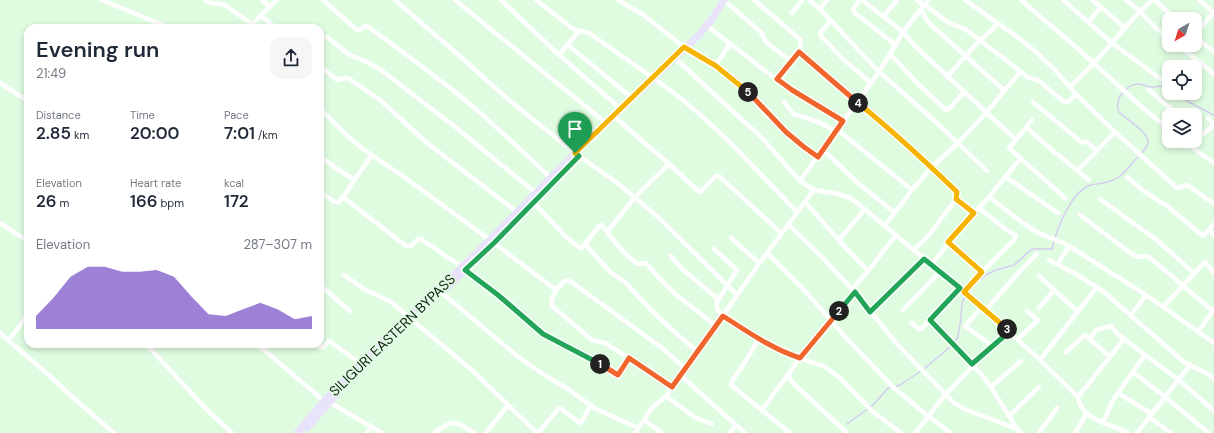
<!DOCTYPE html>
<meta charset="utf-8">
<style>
:root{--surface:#fff;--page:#f6f6f7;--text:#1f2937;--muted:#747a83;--accent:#754cc5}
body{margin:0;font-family:"DM Sans",sans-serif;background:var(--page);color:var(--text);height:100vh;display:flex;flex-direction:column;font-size:15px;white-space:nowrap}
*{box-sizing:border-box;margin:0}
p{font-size:13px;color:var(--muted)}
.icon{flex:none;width:22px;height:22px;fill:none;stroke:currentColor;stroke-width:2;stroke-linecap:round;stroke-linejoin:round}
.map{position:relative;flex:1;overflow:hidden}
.sheet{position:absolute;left:24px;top:24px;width:300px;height:324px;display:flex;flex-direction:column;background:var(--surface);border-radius:12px;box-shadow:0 2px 6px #0003}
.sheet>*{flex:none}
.needle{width:26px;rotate:219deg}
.buttons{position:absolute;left:1162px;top:12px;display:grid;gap:8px}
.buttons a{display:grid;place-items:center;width:40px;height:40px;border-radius:8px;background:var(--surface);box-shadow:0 2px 6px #0003;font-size:20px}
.pin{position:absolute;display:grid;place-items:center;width:34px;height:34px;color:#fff;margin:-41px -17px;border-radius:50% 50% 50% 0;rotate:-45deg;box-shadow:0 0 4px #0007}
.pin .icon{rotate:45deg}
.km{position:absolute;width:20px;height:20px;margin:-10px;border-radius:50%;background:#222;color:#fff;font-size:11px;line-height:20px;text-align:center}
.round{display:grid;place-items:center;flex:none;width:42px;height:42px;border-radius:12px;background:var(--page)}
.summary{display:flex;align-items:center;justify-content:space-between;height:68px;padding:0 12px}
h1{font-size:22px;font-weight:600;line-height:30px}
.metrics{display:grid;grid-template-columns:repeat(3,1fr);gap:6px;height:68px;padding:4px 12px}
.metrics div{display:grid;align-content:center}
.metrics b{font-size:17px;font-weight:600}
.metrics small{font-size:11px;font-weight:400}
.metrics p{font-size:11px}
.chart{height:112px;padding:8px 12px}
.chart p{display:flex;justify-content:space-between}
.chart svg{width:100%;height:72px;margin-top:4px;fill:var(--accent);opacity:.7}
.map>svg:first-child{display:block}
</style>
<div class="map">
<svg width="1214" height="433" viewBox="0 0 1214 433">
<rect width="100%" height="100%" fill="#dffce1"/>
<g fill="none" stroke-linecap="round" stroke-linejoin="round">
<path stroke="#d4ccf1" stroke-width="1.5" d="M1175,93L1187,101L1214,115
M1142,153C1144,150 1148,146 1148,142C1147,131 1127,120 1119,112C1114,100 1125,85 1138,84C1142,84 1146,86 1150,87C1159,88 1161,83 1169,89
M1055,238C1060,222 1073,190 1091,185C1101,183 1111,183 1120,176C1127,171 1132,162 1139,156
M954,343L958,337L961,317L962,304L964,298L978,281L986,275L996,270L1014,265L1032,249H1052L1054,241
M924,369L951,346
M895,387L900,385L921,371
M847,424L873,405L888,388L891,387"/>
<path stroke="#fff" stroke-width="4.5" d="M102,0L170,28
M205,0L211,3L223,4L252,24
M262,0L270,7
M323,0L357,30H360L365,26H367C400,50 433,74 465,100C495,125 523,152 551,178
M395,0L462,58L511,102L579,156L616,182L658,217L737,295
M455,0L606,123
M501,0L559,55L621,109
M536,0L572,28C578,32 582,30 589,33L653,78
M618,0L642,14L688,50L715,66L742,86L751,94L786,132L804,147L818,157
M754,0L801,40L799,51V52L777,79
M809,0L820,9L879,72L935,121L987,171
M859,0L853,10L855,13L896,45
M862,0L903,32L915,46L1016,140
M917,0L924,6
M965,0L1020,39L1036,52L1055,70L1076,94L1115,132L1177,188L1187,185L1214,204
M1021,0L1076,47L1144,109L1169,129
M1063,0L1112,43L1169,85
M1126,0L1140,11L1154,26L1169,39
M1155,0L1175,19
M1199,0L1214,13
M727,3L761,32L766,42L792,62
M925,5C932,10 940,17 948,22C954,26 961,27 968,31L1029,78L1038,80L1063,101L1068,102L1076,94
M1101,7L1125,28
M820,9L827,0
M921,9L926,19L931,25L1005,91
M792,13L802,0
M261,16L276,28
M883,17L897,0
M831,21L820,33L821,36L844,60L871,83
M1089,21L1101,7L1092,0
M248,28L277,0
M710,28L764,70L792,90L843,121
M1195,34L1214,12
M327,37L348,54L367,62L381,70L454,126L536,193
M1195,37L1214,52
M568,45L632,98
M1178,45L1214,74
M799,52L910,146L957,192L956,199L974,213
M890,54L919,85L946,110L949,109L964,92
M559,55L578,32
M677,60L761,137L800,181L814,190L838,194L848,197L856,202L982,307L1040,360L1078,397C1080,420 1112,424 1128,433
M320,66L337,80L346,78H348L380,100L427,143L517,212
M715,66L730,44
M947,77L980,40L992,30L997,23
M656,80C708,115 753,167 797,212
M0,83L28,101
M1070,87L1094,63L1140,11L1153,0
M1149,90L1178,115
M784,102L791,111L794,114L821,123L836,132
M1033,102L1081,142H1087L1097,151
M320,108L344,133L363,149L407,179L490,240
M1208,118L1213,124
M617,119L669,164L697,190L700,192L716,176H719L781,233
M1032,120L1009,148L1065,198
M1026,127L1052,150L1089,180
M1195,129L1203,134L1214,125
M838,130L912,190L885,225
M1183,141L1214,163
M823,150L859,184L895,213
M320,156L337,169L355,180
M1077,171L1115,132
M1006,177L1058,213
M1127,177L1145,192L1167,206L1203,236L1214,224
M800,181L857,102L879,72L903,32L928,0
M912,190L932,167L958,143L986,113L1020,72
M320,192L335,202H339L343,197L371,156
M343,197L406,246H411L418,239H421L462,267
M989,197C1004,208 1019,221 1035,231C1046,237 1058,240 1069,246L1146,295L1214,343
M1100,199L1158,241L1194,273
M533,202L567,238L580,248H582L599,226L602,225C612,239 623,254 638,264L646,263L661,280L674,293L716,326
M805,202L846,248L868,271
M979,208L1004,228L1016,236L1014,240L982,272
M1080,215L1129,252L1138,257L1146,256L1149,257L1213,311
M0,223L28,241
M788,224L822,257L860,298L896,343L953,402L962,408L1017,429L1022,433
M1209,230L1214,235
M607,232L634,198L669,164
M731,238L759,263
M839,240L865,209
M948,242L982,272L964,292
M494,243L556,290L564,281H570L662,348L686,369
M585,244L611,273L624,281L652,311L680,337L698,352
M714,249L737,270L717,302V309L723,316L763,341L788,354L825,367L840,378L872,411L901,433
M914,250L929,235L956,199
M767,253L802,288L849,341L893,387L928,416L951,433
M671,256L681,268L718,299
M1049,260L1074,273L1104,292L1184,362C1194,368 1205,371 1214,379
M932,264L962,226L989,197L1021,158
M1058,264L1069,246
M465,270L498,295L543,334L594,360L618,375L629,358L672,387
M344,275L364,289L391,302L409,317
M1039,276L1078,312
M320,285L350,311
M852,289L868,271L896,235
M556,290C554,295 549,302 553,307L592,340L605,343L629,358
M442,293L517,356L546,376L568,389L594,408L638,428
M982,307L965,326L993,346
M1163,307L1205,262L1214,273
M1039,308L1054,290
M903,310L940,272
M986,310L1020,271L1037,254
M870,312L925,259
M1131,315L1146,295
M412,320L473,371L537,433
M930,321L982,375L991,387L1017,429
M912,323L919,329H921L960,288
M1198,332L1214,309
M0,333L51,377L70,395L114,433
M759,339L742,367L732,381L731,385L790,433
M1018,339L1038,320L1027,311
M1090,339L1096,330L1111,326L1118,334L1145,355
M9,340L28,314
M146,344L209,412L232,433
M257,344L324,401
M317,344L320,347H323L329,341L360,363
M1066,352L1085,335L1110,357
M1040,360L1097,287
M972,364L1010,331
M1133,372L1165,397L1209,433
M789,373L790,379L795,385L847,433
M681,376L745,433
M991,387L1021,361
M1118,393L1152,414
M666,396L694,417L712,424
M1078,397L1124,339
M329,402L382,433
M762,410L800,358L855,293
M1009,416L1039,387
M1149,417L1171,433
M644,420L662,433
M1103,423L1113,400L1145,355L1179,380L1214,411
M367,433L371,427
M434,433C454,419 454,420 474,433
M486,433L508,405
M538,433L558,409L560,408L580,423L582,421L591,405
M635,433L652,408L666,396L697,353L756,268L805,202L814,190
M730,433L736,425
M915,433L945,395L973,366
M1039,433L1057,408
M1075,433L1087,413
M1137,433L1190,365"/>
<path stroke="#e8e2fa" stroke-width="7" d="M448,287L468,267
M307,428L337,394
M297,433L324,401L385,338L439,289L490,240L575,153L700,34L712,19L724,0"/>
</g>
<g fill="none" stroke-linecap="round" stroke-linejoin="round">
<g stroke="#fff" stroke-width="8">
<path id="split-1" d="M575,153L579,156L494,243L465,270L498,295L543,334L600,364"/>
</g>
<g stroke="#fff" stroke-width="8">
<path id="split-2" d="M600,364L618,375L629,358L672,387L723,316C748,332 772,349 800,358L839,311"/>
</g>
<g stroke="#fff" stroke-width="8">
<path id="split-3" d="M839,311L855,292L870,312L924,259L960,288L930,320L972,364L1010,331L1007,329"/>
</g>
<g stroke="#fff" stroke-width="8">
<path id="split-4" d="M858,103C893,131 925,161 957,192L956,199L974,213L948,242L982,272L964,292L1007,329"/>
</g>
<g stroke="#fff" stroke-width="8">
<path id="split-5" d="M748,92L786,132L804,147L818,157L843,121L792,90L777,79L799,52L858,103"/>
</g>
<g stroke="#fff" stroke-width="8">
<path id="split-6" d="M575,153L684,47L716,66L748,92"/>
</g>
<use href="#split-1" stroke="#22a559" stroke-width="5"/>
<use href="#split-2" stroke="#f0652b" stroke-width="5"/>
<use href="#split-3" stroke="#22a559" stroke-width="5"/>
<use href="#split-4" stroke="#f5b400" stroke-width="5"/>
<use href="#split-5" stroke="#f0652b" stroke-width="5"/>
<use href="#split-6" stroke="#f5b400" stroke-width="5"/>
</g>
<g text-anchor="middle" stroke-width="3" stroke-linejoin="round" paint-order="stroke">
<g font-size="14" fill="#141e15" stroke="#dffce1">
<text transform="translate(392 335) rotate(-44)" y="5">SILIGURI EASTERN BYPASS</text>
</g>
</g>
</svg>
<div class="buttons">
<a><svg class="needle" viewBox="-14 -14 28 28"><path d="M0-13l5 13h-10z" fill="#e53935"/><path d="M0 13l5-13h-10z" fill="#747a83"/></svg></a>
<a><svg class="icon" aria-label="locate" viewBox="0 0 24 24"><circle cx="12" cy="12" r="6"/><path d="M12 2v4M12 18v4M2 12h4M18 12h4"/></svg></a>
<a><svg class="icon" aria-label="layers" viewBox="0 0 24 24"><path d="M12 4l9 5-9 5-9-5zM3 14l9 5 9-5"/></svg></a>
</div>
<div class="pin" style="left:575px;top:153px;background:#1e9e55"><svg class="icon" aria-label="arrive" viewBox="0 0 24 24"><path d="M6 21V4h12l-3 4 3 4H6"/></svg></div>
<b class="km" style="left:600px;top:364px">1</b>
<b class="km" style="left:839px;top:311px">2</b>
<b class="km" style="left:1007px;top:329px">3</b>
<b class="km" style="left:858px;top:103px">4</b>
<b class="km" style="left:748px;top:92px">5</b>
<section class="sheet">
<div class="summary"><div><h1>Evening run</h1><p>21:49</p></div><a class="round"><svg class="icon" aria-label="share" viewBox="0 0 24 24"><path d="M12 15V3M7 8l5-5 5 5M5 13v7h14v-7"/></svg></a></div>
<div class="metrics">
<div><p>Distance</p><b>2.85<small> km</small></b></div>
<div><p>Time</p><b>20:00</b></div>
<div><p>Pace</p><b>7:01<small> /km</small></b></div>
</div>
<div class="metrics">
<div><p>Elevation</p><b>26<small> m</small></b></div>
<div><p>Heart rate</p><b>166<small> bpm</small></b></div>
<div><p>kcal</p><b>172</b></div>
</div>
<div class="chart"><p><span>Elevation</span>287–307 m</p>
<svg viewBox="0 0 160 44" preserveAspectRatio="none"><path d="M0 44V36L10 25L20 12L30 6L40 6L50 9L60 9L70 8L80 12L90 24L100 35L110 36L120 32L130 28L140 32L150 38L160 36V44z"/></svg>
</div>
</section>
</div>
